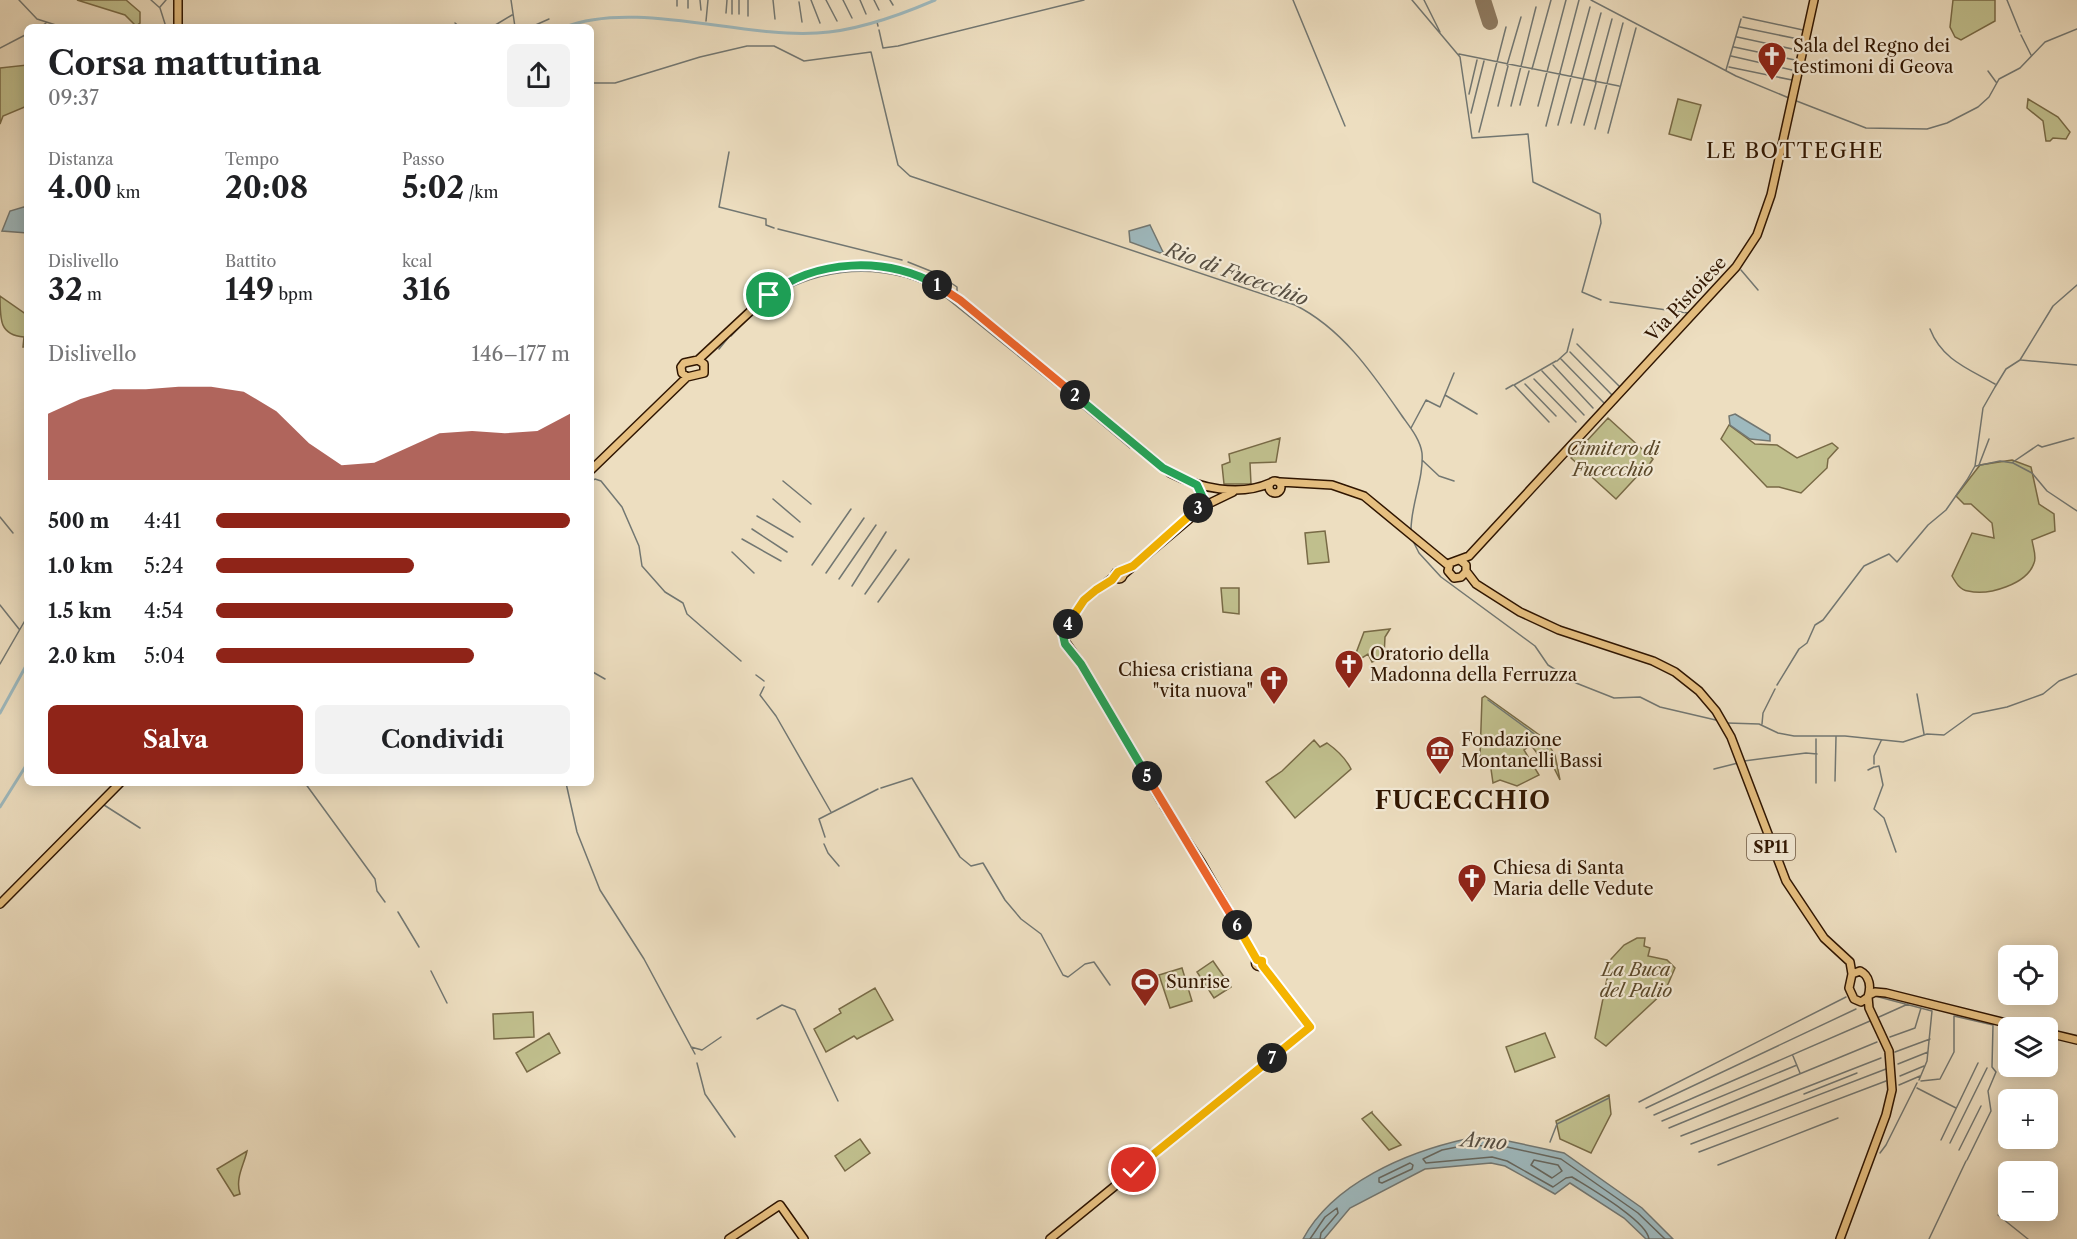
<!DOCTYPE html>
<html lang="it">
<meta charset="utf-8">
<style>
:root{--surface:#fff;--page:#f2f2f2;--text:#202124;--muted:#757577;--accent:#8f2418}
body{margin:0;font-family:"Libre Caslon Text",serif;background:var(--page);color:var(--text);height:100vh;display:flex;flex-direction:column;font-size:22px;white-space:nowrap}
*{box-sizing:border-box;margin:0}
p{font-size:20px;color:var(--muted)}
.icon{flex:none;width:33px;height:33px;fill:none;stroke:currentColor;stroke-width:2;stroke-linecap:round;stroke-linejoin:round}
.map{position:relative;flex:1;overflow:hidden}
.panel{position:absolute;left:24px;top:24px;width:570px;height:762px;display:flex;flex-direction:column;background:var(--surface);border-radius:9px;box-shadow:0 3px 15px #0003}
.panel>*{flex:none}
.controls{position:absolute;left:1998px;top:945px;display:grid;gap:12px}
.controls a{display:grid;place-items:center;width:60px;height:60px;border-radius:9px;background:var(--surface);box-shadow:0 3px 15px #0003;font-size:30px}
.pin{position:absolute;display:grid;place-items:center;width:51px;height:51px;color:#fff;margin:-26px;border:3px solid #fff;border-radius:50%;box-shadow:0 2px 6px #0007}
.km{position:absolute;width:30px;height:30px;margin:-15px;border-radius:50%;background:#222;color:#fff;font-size:16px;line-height:30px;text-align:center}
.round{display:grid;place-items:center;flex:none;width:63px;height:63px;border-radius:9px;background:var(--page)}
.head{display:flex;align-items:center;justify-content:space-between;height:102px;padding:0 24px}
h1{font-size:33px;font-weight:800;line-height:45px}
.metrics{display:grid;grid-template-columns:repeat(3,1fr);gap:9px;height:102px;padding:6px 24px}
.metrics div{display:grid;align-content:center}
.metrics b{font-size:30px;font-weight:800}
.metrics small{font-size:16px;font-weight:400}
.metrics p{font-size:16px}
.chart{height:168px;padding:12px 24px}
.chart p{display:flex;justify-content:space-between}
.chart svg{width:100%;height:108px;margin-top:6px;fill:var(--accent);opacity:.7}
.cta{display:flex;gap:12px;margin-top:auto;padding:12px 24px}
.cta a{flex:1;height:69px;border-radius:9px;background:var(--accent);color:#fff;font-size:24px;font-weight:800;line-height:69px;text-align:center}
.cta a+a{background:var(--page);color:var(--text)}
ul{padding:0 24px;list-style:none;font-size:20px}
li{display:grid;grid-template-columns:96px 72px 1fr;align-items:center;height:45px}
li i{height:15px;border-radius:8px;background:var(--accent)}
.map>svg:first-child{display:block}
</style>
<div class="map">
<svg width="2077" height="1239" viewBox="0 0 2077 1239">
<rect width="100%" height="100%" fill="#eddec0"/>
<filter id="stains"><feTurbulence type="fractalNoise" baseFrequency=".00333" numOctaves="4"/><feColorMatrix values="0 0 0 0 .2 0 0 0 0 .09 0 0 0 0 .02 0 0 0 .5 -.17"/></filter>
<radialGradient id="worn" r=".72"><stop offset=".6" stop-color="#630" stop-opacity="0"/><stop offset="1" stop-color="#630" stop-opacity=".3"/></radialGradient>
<path fill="#c0bf8d" stroke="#786a46" stroke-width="1.5" d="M77,0H126L140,12V23L136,26L125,15Z
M1953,0H1995V21L1961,40L1955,37L1950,27Z
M27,65V106L3,116L0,124V68Z
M1678,99L1701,105L1691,140L1669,134Z
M2028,99L2058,117L2070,132L2066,139L2053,138L2050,141H2046L2043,121L2027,108Z
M0,296L27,315V347H23L24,337C0,335 0,321 0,296Z
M1608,418L1653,459L1644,472L1642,471L1616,499L1571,458Z
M1729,425L1755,444L1777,445L1797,458L1832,443L1838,448L1828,459L1827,468L1801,493L1779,487H1767L1721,439Z
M1280,438L1276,462L1250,463L1251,484H1224L1222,465L1230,462L1229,454Z
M2012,460L2031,467L2039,504L2054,514L2055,531L2032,540C2033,547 2037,557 2034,563C2027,584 1989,596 1968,591C1960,590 1956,583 1952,576L1972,533L1994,538L1992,523L1971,504H1964L1956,496L1980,465Z
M1325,531L1329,562L1308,564L1305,533Z
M1221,588H1239V614L1223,612Z
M1390,629L1385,637L1384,657L1372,662L1368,654L1354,663L1353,661L1364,632Z
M1485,696L1545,739L1555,755L1560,780L1549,758L1545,761L1540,752L1537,753L1531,745L1524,750L1539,775L1517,786L1500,780L1493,783L1490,762L1481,767L1477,763L1480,757L1482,698Z
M1314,740L1320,747L1327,743C1337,750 1345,757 1351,769L1295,818L1266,782L1282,771Z
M1637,938H1645L1644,946L1650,948L1648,956L1667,960L1675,968L1665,991L1606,1046L1595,1038L1611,959L1624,945Z
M1213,961L1231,987L1214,998L1197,972Z
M1182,968L1192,1001L1170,1008L1159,975Z
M875,988L893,1020L857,1039L854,1036L826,1052L814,1029L841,1013L839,1009Z
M533,1012L534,1037L494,1039L493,1014Z
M549,1033L560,1053L527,1072L516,1053Z
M1545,1033L1555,1057L1515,1072L1506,1047Z
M1609,1095L1611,1114L1591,1153L1560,1139L1556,1121Z
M1372,1112V1113L1401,1145L1389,1150L1362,1119Z
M860,1139L870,1153L845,1171L835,1156Z
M247,1151C244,1165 235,1178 240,1194L234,1196L217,1169Z"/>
<path fill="#9eb9be" stroke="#727772" stroke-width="1.5" d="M27,206V233L2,231L10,211Z
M1150,225L1163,252L1160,253L1130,242L1129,231Z
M1735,414L1770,435V441L1750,439L1730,425L1729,416Z
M1466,1139L1508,1141L1564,1153L1642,1208L1673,1239H1646L1624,1218L1570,1183L1555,1194L1505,1166L1491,1163L1425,1169L1350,1208L1324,1239H1303C1333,1183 1407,1152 1466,1139Z"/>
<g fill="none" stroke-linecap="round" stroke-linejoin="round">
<path stroke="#66675f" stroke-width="1.5" d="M1534,1160L1558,1165L1562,1171L1552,1178L1531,1165Z
M1410,1163L1413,1165L1412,1169L1382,1183L1379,1182V1178Z
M1310,1239L1325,1217L1337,1208L1338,1213L1321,1233L1320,1239
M1649,1239C1647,1221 1588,1187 1572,1177L1566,1178L1553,1187L1507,1161L1492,1157L1426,1163L1423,1159L1442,1150L1467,1145L1507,1147L1561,1159L1638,1213L1665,1239"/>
<path stroke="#727772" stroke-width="1.5" d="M19,0L37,19L62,27
M151,0L160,8L166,27
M511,0L515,27
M677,0V6
M688,0V8
M700,0L701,10
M773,0L775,19
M811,0L820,23
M826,0L837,21
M843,0L852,18
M860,0L866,14
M874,0L879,10
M890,0L893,5
M1293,0L1345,126
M1412,0L1460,57L1472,138L1528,134L1533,182L1600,214L1601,223L1582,292L1601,300
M1424,0L1440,32
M1591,0L1736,76L1789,98
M2007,0L2020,32
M799,2L802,22
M160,7L166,0
M726,13L727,0
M732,14V0
M739,14V0
M748,16V0
M1743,17L1803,30
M706,21L708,0
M877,22L878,26
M455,23L460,27
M40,27L46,23
M492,27L512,15
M531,27L549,19
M1740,27L1798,39
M879,30L883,48L898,46L1084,0
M2021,35L2031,55
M1737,37L1797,50
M1734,47L1795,60
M0,48L27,34
M1459,54L1619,86
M1731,56L1792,70
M1507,65L1521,17
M1729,67L1792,80
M1532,69L1551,0
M1726,70L1741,19
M1988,71L1996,82
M1595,82L1612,19
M591,83H615L700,57L747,46H774L804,61L871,52L898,165L910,176L1295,305C1341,328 1371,371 1400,413C1408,425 1420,438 1422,453C1424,478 1411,504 1411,530
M1469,94L1477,60
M1794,100L1866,128L1927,129L1947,123L1978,107L1989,97L1999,79L2020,68L2045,42L2077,29
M1520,105L1529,71
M1498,106L1508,66
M1511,106L1536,7
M1538,106L1566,0
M1471,113L1484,61
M1571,123L1601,13
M1558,125L1590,7
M1584,125L1596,83
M1546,126L1579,0
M1595,129L1623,23
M1479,132L1506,27
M1608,133L1636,28
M729,152L719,207L766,219V225L774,228
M778,229L902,260
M908,262L938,274L957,287V292
M1741,270L1758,290
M908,278L922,282
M934,288L1057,387
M783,291C822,271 862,266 905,277
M1610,302L1688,313
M1930,329C1942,360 1969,369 1995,384
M731,336L751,315
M1577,344L1620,387
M719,349L728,338
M1570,352L1612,395
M1561,359L1605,404
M2021,360L2077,365
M1557,361L1567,352L1573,329
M1553,365L1593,408
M1542,371L1584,415
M1534,379L1576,422
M1525,384L1556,416
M1506,389L1513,385
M1063,392L1130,448
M1445,395L1477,414
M1549,422L1514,385L1556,361
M1411,428L1426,400L1440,407L1454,373
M1422,460L1439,476L1454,481
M2013,462L2038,445L2042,447L2074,438
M1979,465L1989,439
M1976,466L2000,461L2013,463L2032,473L2047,491L2077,511
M783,481L811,504
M591,482L595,479L601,481L622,507L639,546L642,566L665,592L683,603L687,614L741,661
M773,499L800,522
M757,516L793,537
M0,517L13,533
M752,529L787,552
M742,539L781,561
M1413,541L1419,553L1441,577L1535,646L1548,665L1576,683L1614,698L1640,697L1660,707L1720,721
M732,552L754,573
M812,565L851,509
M826,573L864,518
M839,579L876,525
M852,586L886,532
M865,594L896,550
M878,602L909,559
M0,605L19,629
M0,664L27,617
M591,671L605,679
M756,675L764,681
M1777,685L1799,649L1807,643L1815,625L1823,620L1864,566L1889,554L1897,562L1928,525L1946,510L1967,480L1975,466L1983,408L1995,387L2006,369L2020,360L2053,306L2077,285
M764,687L760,695L776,716L831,812
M1917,694L1924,734
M1488,700L1544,741L1554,764
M1727,723L1759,724L1778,733L1794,736H1845L1903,742L1927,734L1944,735L1973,714L2007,707L2043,694L2059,681L2077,674
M1762,724L1763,713L1775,689
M1816,739V783
M1744,761L1806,753L1817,754
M1874,764V756L1881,741
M1875,767L1879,766L1883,785L1874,809L1884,818L1896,852
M1714,769L1738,763
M1868,770L1874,767
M1835,781L1836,737
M305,783L375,879L377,891L385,902
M566,783L577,832L600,890L644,959L695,1054
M881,788L912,778L960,857L971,866L983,863L1005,900L1021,919L1041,934L1063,975L1068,977L1085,964L1094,962L1110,985
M104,805L140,828
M825,837L819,819L878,789
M824,844L828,853L839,866
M398,912L419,947
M431,971L447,1003
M1875,996L1932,1011L1927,1061L1919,1080
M1879,1017L1908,1004
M757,1019L782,1005L795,1010L838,1101
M1890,1037L1915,1028L1921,1008
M691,1047L702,1050L721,1037
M1895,1052L1930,1039
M1793,1056L1800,1073
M697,1063L705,1094L735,1137
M1898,1064L1928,1052
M1900,1076L1924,1066
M1921,1081L1940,1079L1954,1052V1016L1993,1025L1992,1067L1996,1072L1988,1091L1991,1111L1967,1160
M1899,1085L1920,1076
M1917,1088L1956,1108
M1804,1094L1857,1073
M1639,1102L1846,997
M1646,1108L1856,1009
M1654,1115L1870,1021
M1662,1121L1797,1065
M1669,1128L1877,1042
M1681,1136L1881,1058
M1941,1140L1978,1063
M1550,1142L1557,1124L1609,1098
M1950,1143L1987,1068
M1691,1144L1886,1069
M1959,1150L1981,1106
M1699,1152L1886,1081
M1880,1153L1886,1145L1917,1083
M1718,1165L1838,1118
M1998,1215L2028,1239
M1929,1239L1966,1161"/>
<path stroke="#9eb9be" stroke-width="3" d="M565,27C635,0 742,38 817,33C857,31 898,16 935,0
M0,713L27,664
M0,807L27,764"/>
<path stroke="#8e7a60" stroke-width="16" d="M1483,0L1490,22"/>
<g stroke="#2f1500" stroke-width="10">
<path id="major" d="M178,27V0
M754 301a8 8 0 1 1 16 0a8 8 0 1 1-16 0Z
M769,295C827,253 903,258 960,300L1170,473C1199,488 1239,497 1270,483
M698,360L756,306
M698,360L704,364V373L687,377L682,373L681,367L684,363Z
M591,470L687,377
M1269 487a6 6 0 1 1 12 0a6 6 0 1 1-12 0Z
M1280,482L1332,485L1364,496L1449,566
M1197,485L1203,498L1197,510
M1460,560L1466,565V572L1461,577L1454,578L1448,571L1450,563L1469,556L1736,267L1757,235L1771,195L1814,0
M1466,571L1476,584L1520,612L1559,630L1653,661L1675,672L1699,691L1716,711L1731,737L1786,881L1824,938L1850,962L1852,974
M1115 575a4 4 0 1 1 8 0a4 4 0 1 1-8 0Z
M1123,575L1206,505L1233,492
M1115,576L1084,600L1064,631L1063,638L1081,664L1161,801
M1164,806L1201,862L1257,960
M0,904L120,783
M1255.5 963a3.5 3.5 0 1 1 7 0a3.5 3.5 0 1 1-7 0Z
M1860,971C1870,976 1871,987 1868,997L1861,1002L1854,999L1849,988L1852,974Z
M1869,995L1875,992L1886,993L2026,1028
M2048,1033L2077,1040
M729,1239L780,1205L804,1239
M1050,1239L1310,1027L1262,965
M1840,1239L1886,1115L1892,1090L1889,1051L1869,1008L1868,997"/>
</g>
<use href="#major" stroke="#e6bf80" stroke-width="7"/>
</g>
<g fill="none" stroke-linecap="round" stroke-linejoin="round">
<g stroke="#fff" stroke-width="12">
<path id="split-1" d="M769,295C816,259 885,256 937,285"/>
</g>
<g stroke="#fff" stroke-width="12">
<path id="split-2" d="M937,285L960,300L1075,395"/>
</g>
<g stroke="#fff" stroke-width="12">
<path id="split-3" d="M1075,395L1163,468L1197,485L1203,498L1198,508"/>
</g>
<g stroke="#fff" stroke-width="12">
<path id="split-4" d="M1068,624L1084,600L1096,590L1112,580L1118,572L1133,566L1198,508"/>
</g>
<g stroke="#fff" stroke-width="12">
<path id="split-5" d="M1068,624L1063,635L1065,644L1081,664L1147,776"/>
</g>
<g stroke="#fff" stroke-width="12">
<path id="split-6" d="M1147,776L1237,925"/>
</g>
<g stroke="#fff" stroke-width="12">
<path id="split-7" d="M1237,925L1257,960L1262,961V965L1310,1027L1272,1058"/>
</g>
<g stroke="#fff" stroke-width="12">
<path id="split-8" d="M1134,1170L1272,1058"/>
</g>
<use href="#split-1" stroke="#22a559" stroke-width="8"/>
<use href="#split-2" stroke="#f0652b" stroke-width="8"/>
<use href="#split-3" stroke="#22a559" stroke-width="8"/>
<use href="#split-4" stroke="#f5b400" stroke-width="8"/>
<use href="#split-5" stroke="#22a559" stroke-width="8"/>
<use href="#split-6" stroke="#f0652b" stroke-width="8"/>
<use href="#split-7" stroke="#f5b400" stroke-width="8"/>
<use href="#split-8" stroke="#f5b400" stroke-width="8"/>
</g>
<defs>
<g id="church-pin" transform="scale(1.5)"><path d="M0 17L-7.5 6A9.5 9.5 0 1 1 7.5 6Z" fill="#8f2418" stroke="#f3ead6"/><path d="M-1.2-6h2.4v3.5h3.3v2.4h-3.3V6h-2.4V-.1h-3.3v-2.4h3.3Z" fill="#fff"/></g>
<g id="museum-pin" transform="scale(1.5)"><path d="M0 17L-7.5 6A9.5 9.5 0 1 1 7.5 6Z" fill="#8f2418" stroke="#f3ead6"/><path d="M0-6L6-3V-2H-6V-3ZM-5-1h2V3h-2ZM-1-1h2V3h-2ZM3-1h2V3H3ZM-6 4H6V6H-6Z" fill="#fff"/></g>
<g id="stadium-pin" transform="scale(1.5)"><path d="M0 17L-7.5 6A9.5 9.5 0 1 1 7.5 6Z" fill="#8f2418" stroke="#f3ead6"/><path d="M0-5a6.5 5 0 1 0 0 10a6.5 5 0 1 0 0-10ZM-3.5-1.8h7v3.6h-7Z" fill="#fff"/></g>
</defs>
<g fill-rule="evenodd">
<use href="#church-pin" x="1772" y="56"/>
<use href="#church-pin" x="1349" y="664"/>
<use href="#church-pin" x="1274" y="680"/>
<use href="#museum-pin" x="1440" y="750"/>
<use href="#church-pin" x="1472" y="878"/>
<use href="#stadium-pin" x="1145" y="982"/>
</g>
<g text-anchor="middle" stroke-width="4.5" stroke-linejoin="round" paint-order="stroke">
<rect fill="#f3ead6" stroke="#6a5540" stroke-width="1.5" x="1747" y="834" width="48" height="26" rx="4.5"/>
<g font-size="16" font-weight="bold" fill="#2f1500">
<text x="1771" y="853">SP11</text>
</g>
<g font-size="18" fill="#2f1500" stroke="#f3ead6" text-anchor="start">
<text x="1793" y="52">Sala del Regno dei<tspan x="1793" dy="21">testimoni di Geova</tspan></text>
<text x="1370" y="660">Oratorio della<tspan x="1370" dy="21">Madonna della Ferruzza</tspan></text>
<text x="1253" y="676" text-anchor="end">Chiesa cristiana<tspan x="1253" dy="21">"vita nuova"</tspan></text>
<text x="1461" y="746">Fondazione<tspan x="1461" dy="21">Montanelli Bassi</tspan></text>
<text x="1493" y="874">Chiesa di Santa<tspan x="1493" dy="21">Maria delle Vedute</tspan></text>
<text x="1166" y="988">Sunrise</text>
</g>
<g font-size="18" fill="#2f1500" stroke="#f3ead6">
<text transform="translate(1686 299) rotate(-47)" y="6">Via Pistoiese</text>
</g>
<g font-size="18" font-style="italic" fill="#5a482a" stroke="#f3ead6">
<text x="1613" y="455">Cimitero di<tspan x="1613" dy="21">Fucecchio</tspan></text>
<text x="1636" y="976">La Buca<tspan x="1636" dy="21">del Palio</tspan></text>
</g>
<g font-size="20" font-style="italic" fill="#564e42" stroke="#f3ead6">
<text transform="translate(1237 274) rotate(20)" y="7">Rio di Fucecchio</text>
<text transform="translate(1484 1141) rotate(4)" y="7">Arno</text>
</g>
<g font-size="21" letter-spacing="1.5" fill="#2f1500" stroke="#f3ead6">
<text x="1795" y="158">LE BOTTEGHE</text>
</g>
<g font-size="24" font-weight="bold" letter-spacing="1.5" fill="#2f1500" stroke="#f3ead6">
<text x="1463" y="809">FUCECCHIO</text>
</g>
</g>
<rect width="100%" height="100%" filter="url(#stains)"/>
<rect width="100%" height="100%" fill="url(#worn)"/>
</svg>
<div class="controls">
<a><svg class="icon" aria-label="locate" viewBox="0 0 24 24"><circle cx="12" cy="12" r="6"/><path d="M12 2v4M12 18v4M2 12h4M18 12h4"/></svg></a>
<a><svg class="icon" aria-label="layers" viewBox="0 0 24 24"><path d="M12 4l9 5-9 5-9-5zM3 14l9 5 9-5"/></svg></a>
<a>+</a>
<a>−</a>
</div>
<div class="pin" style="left:769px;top:295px;background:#1e9e55"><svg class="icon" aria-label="arrive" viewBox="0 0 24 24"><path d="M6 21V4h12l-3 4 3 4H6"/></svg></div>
<div class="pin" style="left:1134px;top:1170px;background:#d93025"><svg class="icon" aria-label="check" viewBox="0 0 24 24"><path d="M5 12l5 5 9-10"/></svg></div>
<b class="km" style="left:937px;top:285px">1</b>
<b class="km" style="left:1075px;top:395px">2</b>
<b class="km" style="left:1198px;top:508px">3</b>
<b class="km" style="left:1068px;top:624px">4</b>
<b class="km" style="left:1147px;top:776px">5</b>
<b class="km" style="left:1237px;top:925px">6</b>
<b class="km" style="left:1272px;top:1058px">7</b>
<section class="panel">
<div class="head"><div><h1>Corsa mattutina</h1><p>09:37</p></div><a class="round"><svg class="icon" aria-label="share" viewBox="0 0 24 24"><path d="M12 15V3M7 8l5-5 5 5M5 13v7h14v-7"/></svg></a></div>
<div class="metrics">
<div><p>Distanza</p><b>4.00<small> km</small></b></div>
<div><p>Tempo</p><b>20:08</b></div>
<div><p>Passo</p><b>5:02<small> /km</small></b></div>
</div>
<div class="metrics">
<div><p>Dislivello</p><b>32<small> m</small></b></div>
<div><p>Battito</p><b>149<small> bpm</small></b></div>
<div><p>kcal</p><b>316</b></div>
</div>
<div class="chart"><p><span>Dislivello</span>146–177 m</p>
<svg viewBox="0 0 160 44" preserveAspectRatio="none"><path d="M0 44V17L10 11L20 7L30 7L40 6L50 6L60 8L70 16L80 29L90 38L100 37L110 31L120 25L130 24L140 25L150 24L160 17V44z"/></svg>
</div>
<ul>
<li><b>500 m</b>4:41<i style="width:100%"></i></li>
<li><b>1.0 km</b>5:24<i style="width:56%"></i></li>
<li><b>1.5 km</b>4:54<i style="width:84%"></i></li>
<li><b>2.0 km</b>5:04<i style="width:73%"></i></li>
</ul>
<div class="cta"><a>Salva</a><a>Condividi</a></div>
</section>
</div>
